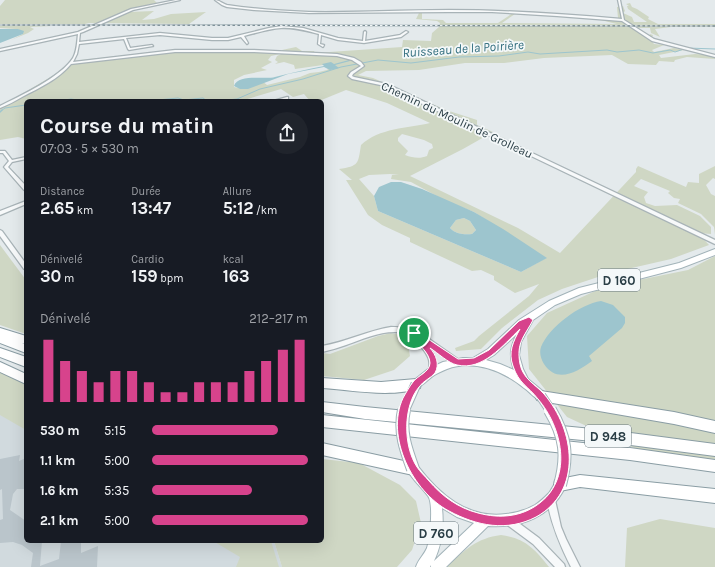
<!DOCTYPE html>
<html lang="fr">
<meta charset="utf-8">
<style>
:root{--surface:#171b24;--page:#20242c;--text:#f1f3f6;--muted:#9ea1a6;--accent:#d7438c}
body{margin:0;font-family:Karla,sans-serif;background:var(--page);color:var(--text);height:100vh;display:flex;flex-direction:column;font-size:15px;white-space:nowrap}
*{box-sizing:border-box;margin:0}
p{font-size:13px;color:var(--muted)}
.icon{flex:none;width:22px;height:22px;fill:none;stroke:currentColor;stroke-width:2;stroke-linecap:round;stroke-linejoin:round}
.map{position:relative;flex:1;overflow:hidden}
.panel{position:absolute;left:24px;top:99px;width:300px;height:444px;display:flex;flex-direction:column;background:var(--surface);border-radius:6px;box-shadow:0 4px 16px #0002}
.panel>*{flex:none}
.pin{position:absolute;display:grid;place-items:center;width:34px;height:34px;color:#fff;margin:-17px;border:2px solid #fff;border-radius:50%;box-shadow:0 1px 4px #0007}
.round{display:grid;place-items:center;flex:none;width:42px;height:42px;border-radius:21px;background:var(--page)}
.summary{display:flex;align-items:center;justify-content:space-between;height:68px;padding:0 16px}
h1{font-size:22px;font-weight:700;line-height:30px}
.metrics{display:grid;grid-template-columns:repeat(3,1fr);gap:6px;height:68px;padding:4px 16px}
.metrics div{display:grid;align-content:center}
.metrics b{font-size:17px;font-weight:700}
.metrics small{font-size:11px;font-weight:400}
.metrics p{font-size:11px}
.chart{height:112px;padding:8px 16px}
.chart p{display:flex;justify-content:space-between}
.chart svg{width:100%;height:72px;margin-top:4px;stroke:var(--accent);stroke-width:6}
ul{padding:0 16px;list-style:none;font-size:13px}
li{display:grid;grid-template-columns:64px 48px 1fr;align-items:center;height:30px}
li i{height:10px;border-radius:5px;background:var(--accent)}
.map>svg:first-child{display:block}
</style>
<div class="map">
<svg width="715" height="567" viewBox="0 0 715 567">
<rect width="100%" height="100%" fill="#e4eaec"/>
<path fill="#d1dade" d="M0,376L26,388V541H274L282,567H0Z"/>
<path fill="#cfd7c4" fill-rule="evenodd" d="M5,0H154L157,3L134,8L128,12L154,11L142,20L154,19L171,14L206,12L189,24L89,23L85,24H0V6Z
M630,3L632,7L637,9L649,17L648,19L658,24H715V27H671L655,29L660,37L651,33L650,28H634L648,38L650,34L653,35L651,40L654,44L664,45L652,50L654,52L674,48L684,50L659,55L661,58L695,54L715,55V59L687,57L675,60L674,62L659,61L656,65L628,64L612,55L544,58L504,63H465L419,70L366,71L358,75L373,78L446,110L477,120V125L493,132L463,149L410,176L518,228L560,253L636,172V169L638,166L686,187L688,182L699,183V174L715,166V179L713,178L706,185L711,194L715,196V235L714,227L701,214L678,203L680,199L674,198L668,193L670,191L641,179L634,186L648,192L644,197L646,203L655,206L677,205L700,216L711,227V234L698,233L709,245L671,259L610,273L562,289L538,300L502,328L481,349L456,351L455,348L474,341L479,336L529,296L539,284L515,293L494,280V276L481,270L472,271L410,242V238L382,225L368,215L346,180H352L339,169C359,166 358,164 361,145C379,128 408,128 430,123L387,103L346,90L319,101H310L304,94L293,97L281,89L241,101H26V139L18,137L0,140V107L54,75L72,61L173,50H281L280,54L271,56L268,60L272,62L261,68L267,70L244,75L234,80V87L244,89L262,81L267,85L300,77L310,73L319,72L327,70L332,66L330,64L295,69L294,65L284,62L275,64L278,62L275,60L277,56L281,54L282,50L296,47L302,51H314L315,53L402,47L403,40L431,41L432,33L439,27L440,23L437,21L416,19L419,13H422V19L443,20L446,23H498L513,13L515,14L502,23L617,24L592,18L593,16L618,18L617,7L623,6L625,11L623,13L632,17L634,22H647L628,9L627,6H629L626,4ZM402,134L424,140L432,144L433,148L429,150L427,156C420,159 413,158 405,155L408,151L398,141V138ZM390,174L399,175H392L391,179L411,182L444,200L474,212L546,258L521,272L378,211L374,196L359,179L369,175Z
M0,25H51L52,26L30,27L34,29L28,33L11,40L23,34L18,29H0L16,28H0Z
M464,218L470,221L476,230L472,234C465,235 455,234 450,228L456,220Z
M0,245L26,280V334L0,325Z
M715,256V472L647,454L567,417L529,369L527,336L547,313L604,287L688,270Z
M391,333L401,335L408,345L410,356L394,370L364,380L322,376V353L330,354L378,336Z
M0,371L26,384V430L0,415Z
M322,459L359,463L400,485L416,501L421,523L412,550L397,567H282L274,541H322Z
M660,519L715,528V567H625L627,528Z
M501,535C525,538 535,549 549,567H447C464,550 477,538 501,535Z
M213,541H271L279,567H236L240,557Z"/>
<path fill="#9dc5ce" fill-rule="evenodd" d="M0,29H18L24,31L23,34L0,43Z
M349,60L350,61L335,65L339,68L330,70L324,67L288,74L248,89H240L234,86C238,73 265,80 275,77C291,73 307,69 324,66L322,64L331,62L334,64Z
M391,182H401L422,189L474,212L503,229L547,258L521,272L378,211L374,196L379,187ZM464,218L470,221L476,230L472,234C465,235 455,234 450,228L456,220Z
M601,301L613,305L625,317V323L622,328L589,356L592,361C577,372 557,384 544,364C541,359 539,353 541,347C549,327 580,304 601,301Z"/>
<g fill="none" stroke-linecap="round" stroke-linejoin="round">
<path stroke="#9dc5ce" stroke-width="1" d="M59,101L71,99L83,101
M148,101L178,98L184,100L203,98L207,101
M217,101L237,99L260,89L303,79L341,67L378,60L411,63L459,57L499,56L528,52L540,54L607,50L617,52L639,50L653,53L670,50L675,52L687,48L715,49
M1,111L5,108L26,105"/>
<path stroke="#9dc5ce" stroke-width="1.5" d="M0,112L2,110"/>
</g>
<path fill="#bac5cb" d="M20,455L19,461L26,458V489H17L13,494L10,510L26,521V541H42L40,566L59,559L61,541H81V553L98,546L97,567H31L33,553L22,545L13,542L0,543V520L3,519L2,489L0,490V459Z"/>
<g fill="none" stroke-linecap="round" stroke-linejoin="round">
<g stroke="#a8b3b7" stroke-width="2.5">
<path id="minor" d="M176,0H180L133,10L83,32L80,33L79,42L160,33L212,38H228L269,28L282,26L303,28L338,38L363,41L364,32L365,31L366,32L365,41L400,35L406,31L408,32L401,37L364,43L338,40L321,35L320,44L324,45L323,47L318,44L319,34C307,31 294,27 281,28C268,29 256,33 244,36L248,43L247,44L241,37L228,40H212L160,35L126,38L130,48L152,45L153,46L129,50L128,49L124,39L79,44L77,54L73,62L175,50H254L337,54L354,58L361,62L364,66L353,74L352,76L354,77L387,84L715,240V244L385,86L352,79L348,76L351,72L361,66L352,60L337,56L254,52H175L71,64C59,79 39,88 22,97C15,101 8,105 0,108V106C20,96 61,77 73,58C77,51 77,42 78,34L0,51V49L78,32L131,9Z
M215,0C219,0 223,4 227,5C254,9 281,11 309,12C355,13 402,10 449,10C506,10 564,14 622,19L618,0H620L624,20L654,39L715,55V57L652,41L622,21L557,16L492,12H448L309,13L254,10L227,7L222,5Z
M287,97H288V99L279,101H273Z
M0,151H5L12,160L26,157V159L12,162L8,167L26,186V190H24L4,167L9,161L3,153H0Z
M26,201V204L0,215V211Z
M0,230L2,231L26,264V270L24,269L0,236Z
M391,327C403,327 412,329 422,334L459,360L460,362L459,364L457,365L455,364L426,343C433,352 439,361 434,373L432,374L430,373C429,369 430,364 429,360C427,352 420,346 416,340L415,338L416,337C393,325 368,337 346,345C338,348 330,350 322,352V346C346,342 367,331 391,327Z
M551,496L554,497L555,500L561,527L566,539L580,567H571C560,545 551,524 547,500L548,497Z
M509,517L512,518L539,538L564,564L565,567H555L533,544L506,524L505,521L506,518Z"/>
</g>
<g stroke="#a2b3b9" stroke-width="2">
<path id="primary" d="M715,249V255L681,268L581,294L555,305L533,320L521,342L519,355L523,369L528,379L545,393L546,396L545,399L541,401C534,398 530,392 524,388C504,371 473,359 447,369C442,371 437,373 433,376C427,380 423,386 416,388L413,387L411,384L413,381L428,369L443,362L463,358H473L488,349L519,320L549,301L579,288L679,263ZM517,334C510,347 509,356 514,370L500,364L486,360L494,355Z
M413,463L417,465C439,494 467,519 506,514C516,513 526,510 535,505C540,502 545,497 549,493C553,488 554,482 560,479L564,481L566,485C552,517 521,528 488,526L446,567H431V565L430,567H416C418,560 424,555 427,548C430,539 434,504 428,496C422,487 412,480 407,469L409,465ZM442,508L457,517L474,523L434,561C442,544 444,527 442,508Z"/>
</g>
<g stroke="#8a9da4" stroke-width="2">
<path id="trunk" d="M0,328L26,336V344L22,343L26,345V353L0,343Z
M0,348L26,357V367L0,357Z
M0,362L26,374V384L0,372Z
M322,378L381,382L416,379L420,380L421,384L420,388C392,398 352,390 322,388Z
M541,391L674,412L715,421V433L674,424L541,401L537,400L535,396L537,392Z
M322,402L365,407L623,432L715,444V456L623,444L365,419L322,412Z
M322,415L630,448L715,460V472L630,460L322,427Z
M322,443L413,463L417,465L419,469L417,473L413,475L322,455Z
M580,475L715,489V503L580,487L560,491L555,490L554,485L555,480Z"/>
</g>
<use href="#minor" fill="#f7f9fa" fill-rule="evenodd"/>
<use href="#primary" fill="#fff" fill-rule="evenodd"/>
<use href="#trunk" fill="#fff" fill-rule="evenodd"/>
<g stroke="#7c8f97" stroke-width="1.5">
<path id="rail" d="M0,25L715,26"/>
</g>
<use href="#rail" stroke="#f4f8f9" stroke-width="1" stroke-dasharray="2.5" stroke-linecap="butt"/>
<g stroke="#a2b3b9" stroke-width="11" stroke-linecap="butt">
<path id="primary-bridge-far1" d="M541,396L551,411
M404,411L416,384"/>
</g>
<g stroke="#a2b3b9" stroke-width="14" stroke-linecap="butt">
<path id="primary-bridge" d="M404,410C399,431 406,450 413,469
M550,410C566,437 568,456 560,485"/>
</g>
<use href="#primary-bridge-far1" stroke="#fff" stroke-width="9"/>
<use href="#primary-bridge" stroke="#fff" stroke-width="12"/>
</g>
<path fill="#d7438c" stroke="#fff" fill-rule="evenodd" d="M529,317L533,320C524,337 516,343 520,364C523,379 535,384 544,394C575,430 583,491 536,517C507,532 477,526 449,511C413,492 385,437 403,398C406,393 409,387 413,382C417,376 430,372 430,363C430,352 415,342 410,333L414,330L416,331L458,359L474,358L489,350L519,321ZM520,329C513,342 508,352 513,366C519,384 528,386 538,399C562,427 573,476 541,502C523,517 500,519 478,513C458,508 442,496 429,481C425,476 420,472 417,467C403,446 403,406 419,387C423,381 431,378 435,373C440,364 436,355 430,348C438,353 448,363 457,365C483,371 503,345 520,329Z"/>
<g text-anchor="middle" stroke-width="3.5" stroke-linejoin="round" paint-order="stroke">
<g font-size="12" fill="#2a3e46" stroke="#f4f8f9">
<text transform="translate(457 120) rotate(25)" y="4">Chemin du Moulin de Grolleau</text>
</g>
<g font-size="13" font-style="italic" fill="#316d7d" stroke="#f4f8f9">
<text transform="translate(463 48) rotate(-4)" y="5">Ruisseau de la Poirière</text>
</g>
<g fill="#f4f8f9" stroke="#67767c" stroke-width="1">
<rect x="598" y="269" width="42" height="22" rx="3"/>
<rect x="585" y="425" width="46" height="22" rx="3"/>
<rect x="414" y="522" width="44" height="22" rx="3"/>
</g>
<g font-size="13" font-weight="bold" fill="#2a3e46">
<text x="619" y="285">D 160</text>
<text x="608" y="441">D 948</text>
<text x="436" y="538">D 760</text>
</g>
</g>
</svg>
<div class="pin" style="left:414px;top:333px;background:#1e9e55"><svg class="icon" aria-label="arrive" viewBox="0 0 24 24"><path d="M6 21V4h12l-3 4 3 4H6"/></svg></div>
<section class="panel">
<div class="summary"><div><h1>Course du matin</h1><p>07:03 · 5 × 530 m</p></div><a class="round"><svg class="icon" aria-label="share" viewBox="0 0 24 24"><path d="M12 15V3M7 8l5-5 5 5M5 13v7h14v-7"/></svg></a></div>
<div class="metrics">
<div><p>Distance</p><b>2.65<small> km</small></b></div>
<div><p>Durée</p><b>13:47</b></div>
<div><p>Allure</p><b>5:12<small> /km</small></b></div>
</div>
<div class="metrics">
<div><p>Dénivelé</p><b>30<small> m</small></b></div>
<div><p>Cardio</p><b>159<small> bpm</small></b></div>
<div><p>kcal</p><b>163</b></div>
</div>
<div class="chart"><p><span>Dénivelé</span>212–217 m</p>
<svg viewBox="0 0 160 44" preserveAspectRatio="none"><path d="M5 44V6M15 44V19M25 44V25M35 44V32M45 44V25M55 44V25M65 44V32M75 44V38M85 44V38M95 44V32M105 44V32M115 44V32M125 44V25M135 44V19M145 44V12M155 44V6"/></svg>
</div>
<ul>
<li><b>530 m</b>5:15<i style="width:81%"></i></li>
<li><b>1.1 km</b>5:00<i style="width:100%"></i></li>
<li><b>1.6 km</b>5:35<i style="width:64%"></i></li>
<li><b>2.1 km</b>5:00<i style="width:100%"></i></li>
</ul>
</section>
</div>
